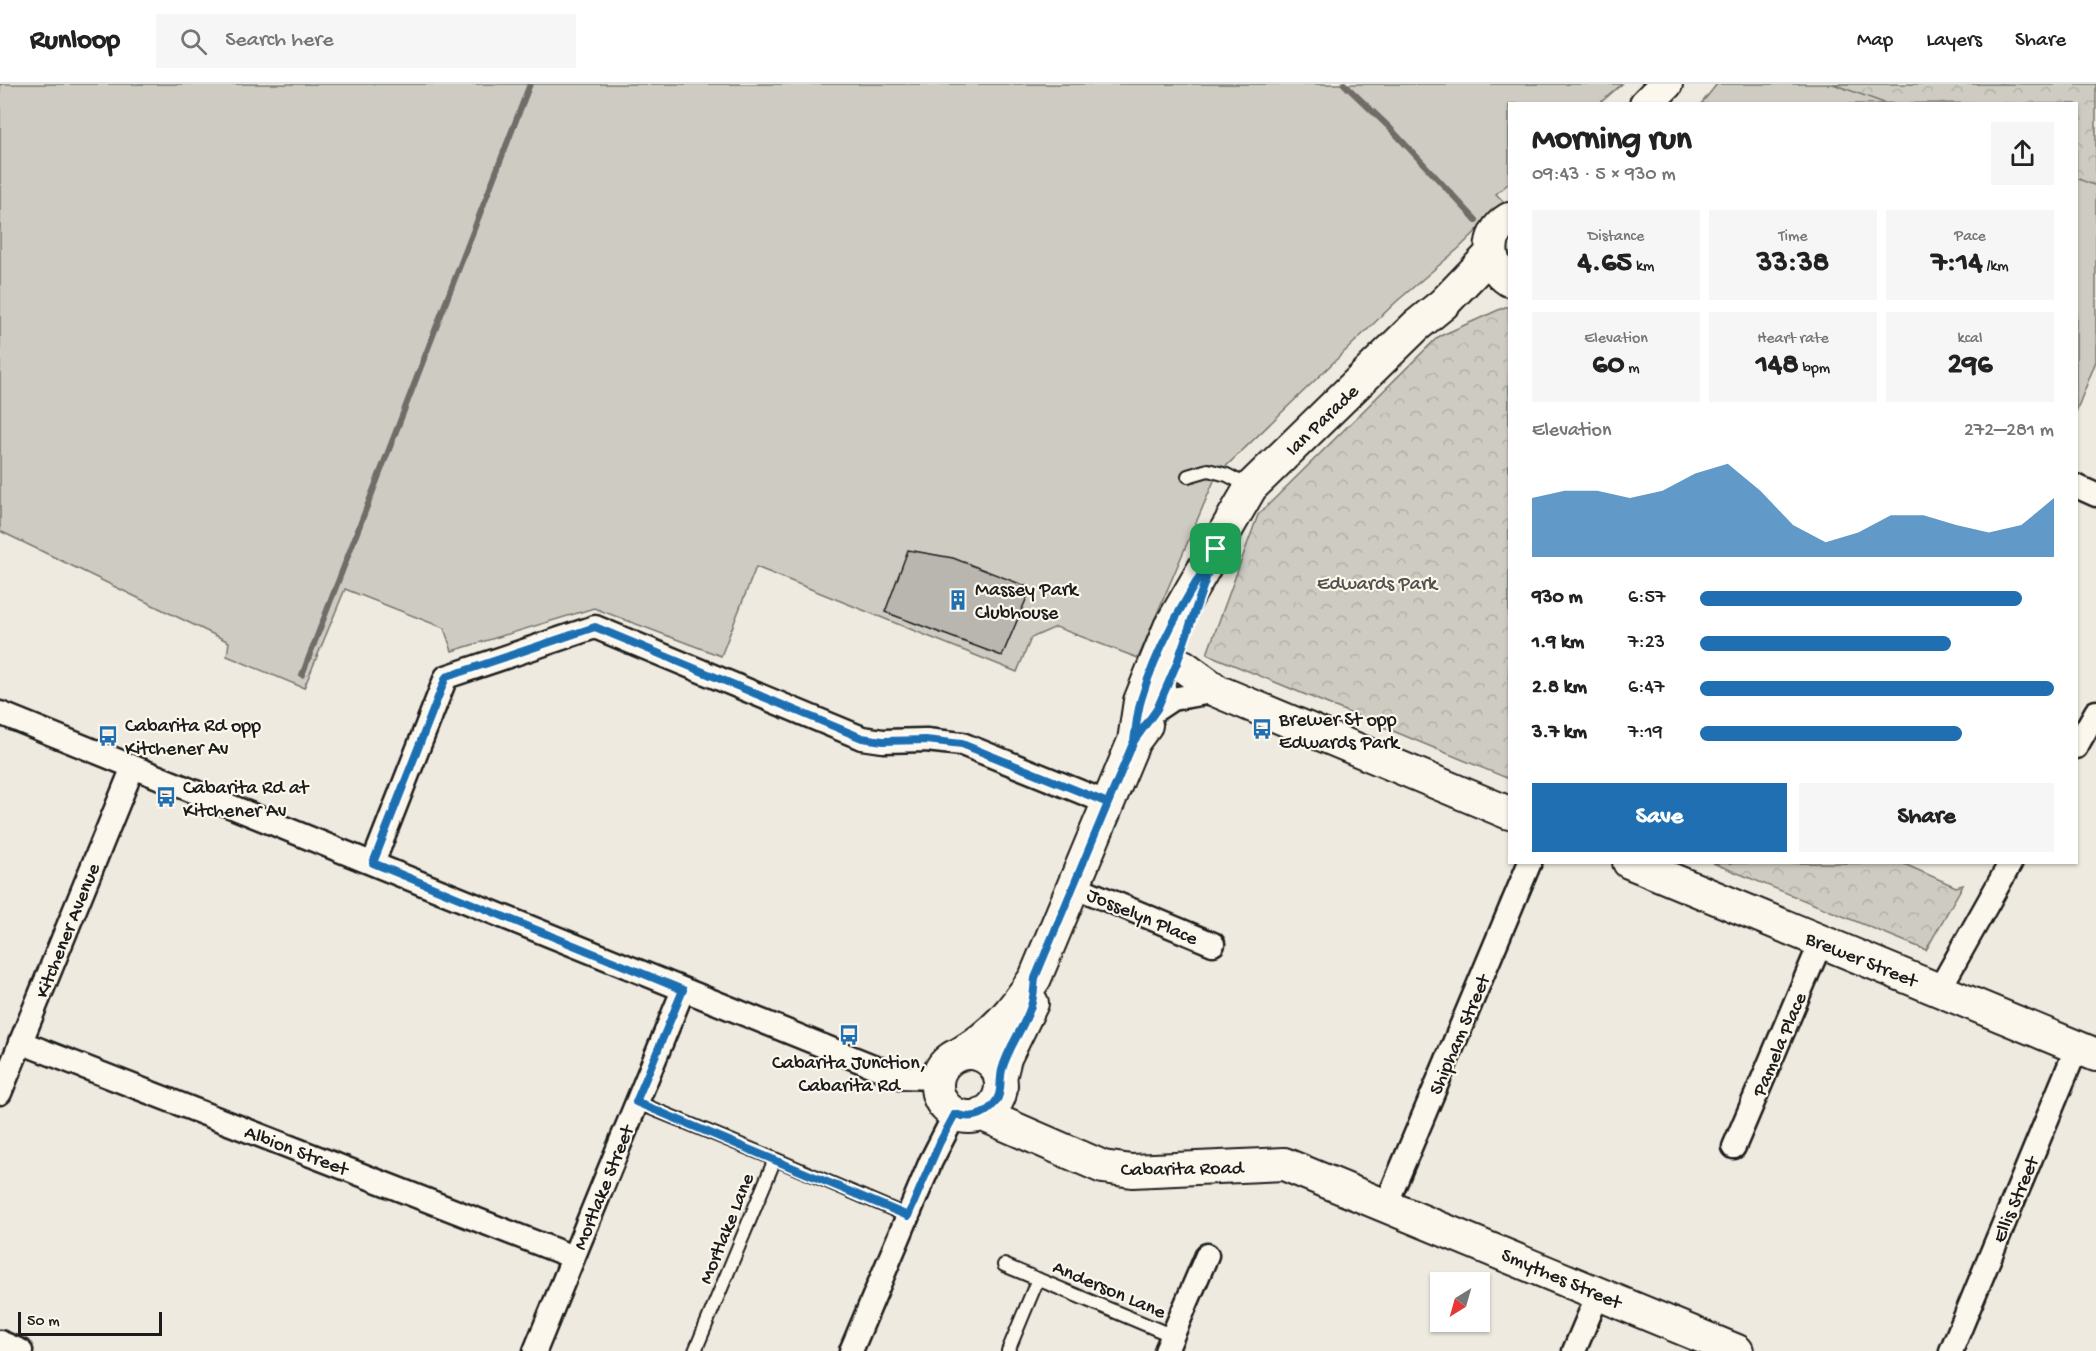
<!DOCTYPE html>
<meta charset="utf-8">
<style>
:root{--surface:#fff;--page:#f6f6f6;--text:#222;--muted:#767676;--line:#e0e0e0;--accent:#1f6fb2}
body{margin:0;font-family:"Gochi Hand",sans-serif;background:var(--page);color:var(--text);height:100vh;display:flex;flex-direction:column;font-size:22px;white-space:nowrap}
*{box-sizing:border-box;margin:0}
p{font-size:20px;color:var(--muted)}
.icon{flex:none;width:33px;height:33px;fill:none;stroke:currentColor;stroke-width:2;stroke-linecap:round;stroke-linejoin:round}
.map{position:relative;flex:1;overflow:hidden}
.panel{position:absolute;left:1508px;top:18px;width:570px;height:762px;display:flex;flex-direction:column;background:var(--surface);border-radius:0px;box-shadow:0 2px 4px #0004}
.panel>*{flex:none}
.needle{width:39px;rotate:217deg}
.buttons{position:absolute;left:1430px;top:1188px;display:grid;gap:12px}
.buttons a{display:grid;place-items:center;width:60px;height:60px;border-radius:0px;background:var(--surface);box-shadow:0 2px 4px #0004;font-size:30px}
.scale{position:absolute;left:18px;bottom:15px;width:144px;box-sizing:border-box;padding-left:6px;border:3px solid #1c1c1c;border-top:0;font-size:16px;line-height:21px;white-space:nowrap;color:#1c1c1c;-webkit-text-stroke:4px #fbf7ec;paint-order:stroke}
.pin{position:absolute;display:grid;place-items:center;width:51px;height:51px;color:#fff;margin:-26px;border-radius:12px;box-shadow:0 3px 9px #0006}
.round{display:grid;place-items:center;flex:none;width:63px;height:63px;border-radius:0px;background:var(--page)}
.summary{display:flex;align-items:center;justify-content:space-between;height:102px;padding:0 24px}
h1{font-size:33px;font-weight:800;line-height:45px}
.stats{display:grid;grid-template-columns:repeat(3,1fr);gap:9px;height:102px;padding:6px 24px}
.stats div{display:grid;align-content:center;border-radius:0px;background:var(--page);text-align:center}
.stats b{font-size:30px;font-weight:800}
.stats small{font-size:16px;font-weight:400}
.stats p{font-size:16px}
.chart{height:168px;padding:12px 24px}
.chart p{display:flex;justify-content:space-between}
.chart svg{width:100%;height:108px;margin-top:6px;fill:var(--accent);opacity:.7}
.primary-button{display:flex;gap:12px;margin-top:auto;padding:12px 24px}
.primary-button a{flex:1;height:69px;border-radius:0px;background:var(--accent);color:#fff;font-size:24px;font-weight:800;line-height:69px;text-align:center}
.primary-button a+a{background:var(--page);color:var(--text)}
ul{padding:0 24px;list-style:none;font-size:20px}
li{display:grid;grid-template-columns:96px 72px 1fr;align-items:center;height:45px}
li i{height:15px;border-radius:8px;background:var(--accent)}
header{display:flex;align-items:center;gap:36px;box-sizing:border-box;height:84px;padding:0 30px;background:var(--surface);border-bottom:2px solid var(--line)}
header strong{font-size:28px}
nav{display:flex;gap:33px;margin-inline-start:auto;font-size:21px}
.search{width:420px;height:54px;background:var(--page);display:flex;align-items:center;gap:15px;box-sizing:border-box;padding:0 21px;border-radius:0px;color:var(--muted);font-size:22px}
.map>svg:first-child{display:block}
</style>
<header>
<strong>Runloop</strong>
<div class="search"><svg class="icon" aria-label="search" viewBox="0 0 24 24"><circle cx="10" cy="10" r="6"/><path d="M15 15l6 6"/></svg>Search here</div>
<nav><a>Map</a><a>Layers</a><a>Share</a></nav>
</header>
<div class="map">
<svg width="2096" height="1267" viewBox="0 0 2096 1267">
<defs>
<pattern id="park-crowns" width="20" height="18" patternUnits="userSpaceOnUse" patternTransform="scale(1.5)"><rect width="20" height="18" fill="#ceccc2"/><path d="M2 6a3 3 0 1 1 6 0M12 15a3 3 0 1 1 6 0" fill="none" stroke="#b0afa6"/></pattern>
</defs>
<rect width="100%" height="100%" fill="#eeeadf"/>
<filter id="ink" filterUnits="userSpaceOnUse"><feTurbulence type="fractalNoise" baseFrequency=".0167" numOctaves="2"/><feDisplacementMap in="SourceGraphic" scale="12" xChannelSelector="R" yChannelSelector="G"/><feConvolveMatrix kernelMatrix="1 2 1 2 8 2 1 2 1" color-interpolation-filters="sRGB"/></filter>
<g filter="url(#ink)">
<path fill="#ceccc2" stroke="#75746f" stroke-width="1.5" d="M0,0H1622L1600,19L1509,20V99L1496,110L1505,119L1458,165L1396,218L1216,392L1138,574L1056,543L1031,554L1017,588L756,483L721,572L594,524L452,567L444,544L345,505L304,604L227,572L229,558L0,447Z
M1717,0H1848L1896,20H1701Z
M2076,92L2096,100V277L2076,328Z"/>
<path fill="url(#park-crowns)" stroke="#75746f" stroke-width="1.5" d="M1833,0H2096V102L2076,94V20L1884,19Z
M1505,223H1509V695L1207,570L1258,431L1438,253Z
M1713,779H1902L1956,803L1963,801L1926,866Z"/>
<g fill="none" stroke-linecap="round" stroke-linejoin="round">
<path stroke="#6f6d69" stroke-width="6" d="M1344,0L1390,44L1476,136
M302,591L530,0"/>
</g>
<path fill="#b9b6af" stroke="#1c1c1c" stroke-width="1.5" d="M908,466L953,474L1031,504L1002,572L885,528Z"/>
<g fill="none" stroke-linecap="round" stroke-linejoin="round">
<g stroke="#1c1c1c" stroke-width="16">
<path id="lane" d="M1188,392L1208,386L1227,391L1250,403
M1163,579L1172,615
M636,1018L775,1075L695,1267
M775,1075L908,1132
M1004,1181L1173,1252
M1008,1267L1038,1195"/>
</g>
<g stroke="#1c1c1c" stroke-width="27">
<path id="street" d="M2076,402L2096,411
M1157,625L1172,615L1217,607
M0,629L900,993L937,994
M2076,663L2096,628
M373,779L446,593L595,543L862,654L883,657L926,656L962,660L1108,719
M1074,802L1213,860
M1939,906L2011,778
M20,958L573,1173
M0,1009L133,683
M1734,1063L1821,858
M1386,1121L1530,778
M0,1258L21,1267
M535,1267L683,906
M851,1267L931,1077L955,1030
M1166,1267L1207,1171
M1574,1267L1599,1208
M1951,1267L2077,963"/>
</g>
<g stroke="#1c1c1c" stroke-width="36">
<path id="secondary" d="M1646,20L1666,0
M1509,135C1485,149 1486,182 1509,196
M1177,580L1183,582L1217,607L1509,729
M1134,657L1140,617L1170,543L1251,403L1416,242L1443,220L1491,170
M1629,778L2096,971
M937 1001a32 32 0 1 1 64 0a32 32 0 1 1-64 0Z
M960,970C995,949 1013,927 1035,894L1134,657L1146,641
M1000,994L1005,974L1032,919
M981,1030L1103,1083L1132,1087L1284,1080L1737,1267"/>
</g>
<use href="#lane" stroke="#fbf7ec" stroke-width="12"/>
<use href="#street" stroke="#fbf7ec" stroke-width="22"/>
<use href="#secondary" stroke="#fbf7ec" stroke-width="32"/>
</g>
</g>
<g fill="none" stroke-linecap="round" stroke-linejoin="round" filter="url(#ink)">
<g stroke="#fff" stroke-width="12">
<path id="route" d="M1216,465L1177,579L1157,625L1134,657L1108,719L962,660L926,656L883,657L862,654L595,543L446,593L373,779L683,906L636,1018L908,1132L940,1058L955,1030C969,1035 983,1033 993,1021C1003,1011 999,998 1002,986C1008,963 1024,944 1031,922C1034,913 1034,903 1035,894L1134,657C1136,644 1137,629 1141,616C1157,561 1187,513 1216,465"/>
</g>
<use href="#route" stroke="#1f6fb2" stroke-width="8"/>
</g>
<defs>
<g id="building-bare" transform="scale(1.62)"><path d="M-4-6H4V6H1V3H-1V6H-4ZM-2.5-4.3h1.7v1.8h-1.7ZM.8-4.3h1.7v1.8H.8ZM-2.5-1h1.7V.8h-1.7ZM.8-1h1.7V.8H.8Z" fill="#1f6fb2" stroke="#fbf7ec" stroke-width="2.5" paint-order="stroke"/></g>
<g id="bus-bare" transform="scale(1.62)"><path d="M-5-6H5V4H4V6H2V4H-2V6H-4V4H-5ZM-3.5-4V0h7V-4ZM-3.5 1.2v1.5H-2V1.2ZM2 1.2v1.5H3.5V1.2Z" fill="#1f6fb2" stroke="#fbf7ec" stroke-width="2.5" paint-order="stroke"/></g>
</defs>
<g fill-rule="evenodd">
<use href="#building-bare" x="958" y="516"/>
<use href="#bus-bare" x="1262" y="645"/>
<use href="#bus-bare" x="108" y="652"/>
<use href="#bus-bare" x="166" y="713"/>
<use href="#bus-bare" x="849" y="951"/>
</g>
<g text-anchor="middle" stroke-width="4.5" stroke-linejoin="round" paint-order="stroke">
<g font-size="20" fill="#1c1c1c" stroke="#fbf7ec">
<text transform="translate(1321 335) rotate(-44)" y="7">Ian Parade</text>
<text transform="translate(1143 831) rotate(23)" y="7">Josselyn Place</text>
<text transform="translate(66 846) rotate(-68)" y="7">Kitchener Avenue</text>
<text transform="translate(1862 874) rotate(22)" y="7">Brewer Street</text>
<text transform="translate(1458 950) rotate(-67)" y="7">Shipham Street</text>
<text transform="translate(1778 960) rotate(-67)" y="7">Pamela Place</text>
<text transform="translate(297 1065) rotate(21)" y="7">Albion Street</text>
<text transform="translate(1182 1083) rotate(-1)" y="7">Cabarita Road</text>
<text transform="translate(602 1103) rotate(-68)" y="7">Mortlake Street</text>
<text transform="translate(2014 1115) rotate(-67)" y="7">Ellis Street</text>
<text transform="translate(725 1144) rotate(-68)" y="7">Mortlake Lane</text>
<text transform="translate(1562 1193) rotate(23)" y="7">Smythes Street</text>
<text transform="translate(1110 1204) rotate(23)" y="7">Anderson Lane</text>
</g>
<g font-size="20" fill="#51514e" stroke="#fbf7ec">
<text x="1377" y="505">Edwards Park</text>
</g>
<g font-size="20" fill="#1c1c1c" stroke="#fbf7ec" text-anchor="start">
<text x="975" y="511">Massey Park<tspan x="975" dy="23">Clubhouse</tspan></text>
<text x="1279" y="641">Brewer St opp<tspan x="1279" dy="23">Edwards Park</tspan></text>
<text x="125" y="647">Cabarita Rd opp<tspan x="125" dy="23">Kitchener Av</tspan></text>
<text x="183" y="709">Cabarita Rd at<tspan x="183" dy="23">Kitchener Av</tspan></text>
<text x="849" y="984" text-anchor="middle">Cabarita Junction,<tspan x="849" dy="23">Cabarita Rd</tspan></text>
</g>
</g>
</svg>
<div class="buttons">
<a><svg class="needle" viewBox="-14 -14 28 28"><path d="M0-13l5 13h-10z" fill="#e53935"/><path d="M0 13l5-13h-10z" fill="#767676"/></svg></a>
</div>
<div class="scale">50 m</div>
<div class="pin" style="left:1216px;top:465px;background:#1e9e55"><svg class="icon" aria-label="arrive" viewBox="0 0 24 24"><path d="M6 21V4h12l-3 4 3 4H6"/></svg></div>
<section class="panel">
<div class="summary"><div><h1>Morning run</h1><p>09:43 · 5 × 930 m</p></div><a class="round"><svg class="icon" aria-label="share" viewBox="0 0 24 24"><path d="M12 15V3M7 8l5-5 5 5M5 13v7h14v-7"/></svg></a></div>
<div class="stats">
<div><p>Distance</p><b>4.65<small> km</small></b></div>
<div><p>Time</p><b>33:38</b></div>
<div><p>Pace</p><b>7:14<small> /km</small></b></div>
</div>
<div class="stats">
<div><p>Elevation</p><b>60<small> m</small></b></div>
<div><p>Heart rate</p><b>148<small> bpm</small></b></div>
<div><p>kcal</p><b>296</b></div>
</div>
<div class="chart"><p><span>Elevation</span>272–281 m</p>
<svg viewBox="0 0 160 44" preserveAspectRatio="none"><path d="M0 44V20L10 17L20 17L30 20L40 17L50 10L60 6L70 17L80 31L90 38L100 34L110 27L120 27L130 31L140 34L150 31L160 20V44z"/></svg>
</div>
<ul>
<li><b>930 m</b>6:57<i style="width:91%"></i></li>
<li><b>1.9 km</b>7:23<i style="width:71%"></i></li>
<li><b>2.8 km</b>6:47<i style="width:100%"></i></li>
<li><b>3.7 km</b>7:19<i style="width:74%"></i></li>
</ul>
<div class="primary-button"><a>Save</a><a>Share</a></div>
</section>
</div>
